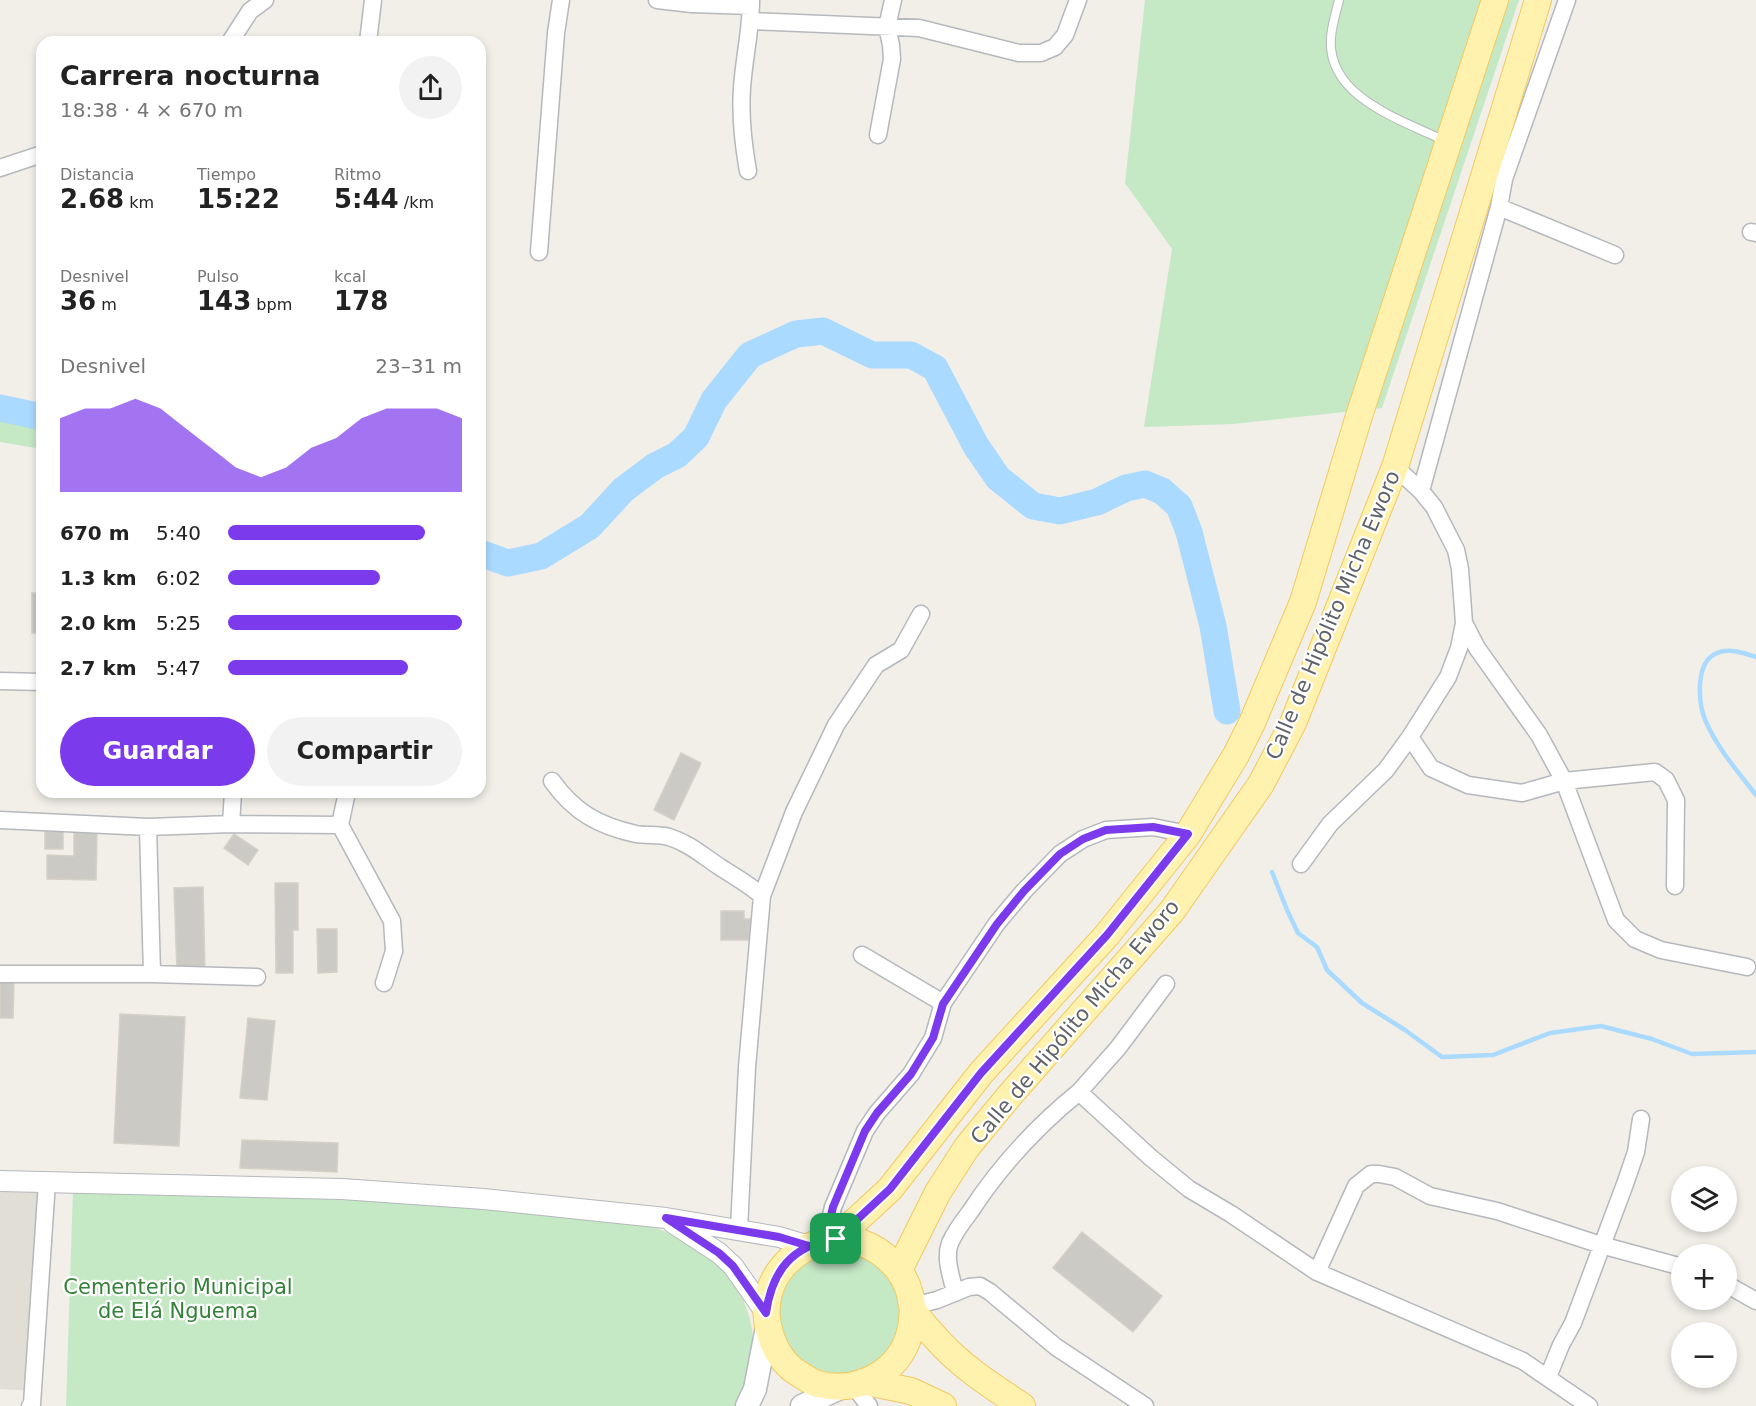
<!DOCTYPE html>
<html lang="es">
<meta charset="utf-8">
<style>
:root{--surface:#fff;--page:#f2f2f2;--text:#222;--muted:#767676;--accent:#7c3aed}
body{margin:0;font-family:"DejaVu Sans",sans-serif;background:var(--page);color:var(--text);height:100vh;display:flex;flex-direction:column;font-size:22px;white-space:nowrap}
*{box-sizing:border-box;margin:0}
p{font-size:20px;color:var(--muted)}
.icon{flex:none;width:33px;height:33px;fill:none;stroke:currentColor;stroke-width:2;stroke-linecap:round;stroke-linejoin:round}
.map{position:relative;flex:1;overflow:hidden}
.sheet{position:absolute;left:36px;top:36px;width:450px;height:762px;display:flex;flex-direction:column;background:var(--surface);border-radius:18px;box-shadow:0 3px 9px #0003}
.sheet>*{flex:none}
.tools{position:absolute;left:1671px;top:1166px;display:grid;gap:12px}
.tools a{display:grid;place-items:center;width:66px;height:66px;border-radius:50%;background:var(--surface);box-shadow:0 3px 9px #0003;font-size:30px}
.pin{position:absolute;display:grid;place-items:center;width:51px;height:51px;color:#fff;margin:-26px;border-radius:12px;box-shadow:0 3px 9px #0006}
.round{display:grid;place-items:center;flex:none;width:63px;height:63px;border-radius:32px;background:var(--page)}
.head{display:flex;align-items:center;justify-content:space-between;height:102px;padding:0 24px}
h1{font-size:27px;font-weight:700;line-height:45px}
.figures{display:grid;grid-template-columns:repeat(3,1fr);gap:9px;height:102px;padding:6px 24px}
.figures div{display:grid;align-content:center}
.figures b{font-size:26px;font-weight:700}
.figures small{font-size:16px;font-weight:400}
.figures p{font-size:16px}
.chart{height:168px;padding:12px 24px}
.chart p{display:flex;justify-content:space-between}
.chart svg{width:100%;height:108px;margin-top:6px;fill:var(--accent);opacity:.7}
.action{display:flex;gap:12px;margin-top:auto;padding:12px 24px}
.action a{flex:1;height:69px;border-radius:36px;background:var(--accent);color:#fff;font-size:24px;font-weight:700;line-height:69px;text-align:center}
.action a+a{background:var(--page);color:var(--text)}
ul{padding:0 24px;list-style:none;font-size:20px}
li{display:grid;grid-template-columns:96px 72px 1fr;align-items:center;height:45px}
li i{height:15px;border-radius:8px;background:var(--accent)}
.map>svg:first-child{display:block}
</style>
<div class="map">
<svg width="1756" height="1406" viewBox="0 0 1756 1406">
<rect width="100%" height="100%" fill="#f1efe8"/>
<path fill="#e1ded6" d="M0,1188L44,1189L34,1391L0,1389Z"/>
<path fill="#c5e8c5" d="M1145,0H1519L1382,408L1233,424L1144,427L1172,249L1125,183Z
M0,410L15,414L42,413V449L0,442Z
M73,1190L394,1200L651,1226C702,1245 738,1268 751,1324C753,1337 756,1352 755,1366C753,1379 747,1393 744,1406H66Z
M780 1313a60 60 0 1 1 120 0a60 60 0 1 1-120 0Z"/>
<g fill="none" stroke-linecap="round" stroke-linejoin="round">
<path stroke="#aadaff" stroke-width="4.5" d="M1756,657C1744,653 1728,647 1715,654C1695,664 1698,704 1706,722C1718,749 1738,772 1756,795
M1272,872L1287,910L1298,933L1317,947L1327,970L1362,1003L1405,1030L1442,1057L1493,1055L1550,1033L1601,1026L1652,1039L1692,1054L1756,1052"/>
<path stroke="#aadaff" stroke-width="27" d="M0,408L42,417
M480,553L508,563L541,556L590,526L623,490L655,466L677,455L696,437L714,400L750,355L796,334L823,331L872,355H911L935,368L976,446L998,478L1033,506L1060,511L1097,502L1126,488L1145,484L1162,491L1179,506L1189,532L1213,626L1227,711"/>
</g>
<path fill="#cccac5" stroke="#d6d1c6" stroke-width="1.5" d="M32,593H42V633H32Z
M681,753L701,763L674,820L654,810Z
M45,831H63V849H45Z
M74,831L97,832L96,880L47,879V855L74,856Z
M234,834L258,850L248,865L224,848Z
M275,883H298V930H293V973H276Z
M203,887L205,972H177L174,888Z
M721,911H744V919H754V940H721Z
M317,929H337V972L318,973Z
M0,980H14L13,1018H0Z
M120,1014L185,1017L179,1146L114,1143Z
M248,1018L275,1021L267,1100L240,1098Z
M242,1140L338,1143L337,1172L240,1168Z
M1082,1232L1162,1296L1133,1332L1053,1268Z"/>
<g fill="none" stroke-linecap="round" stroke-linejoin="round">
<g stroke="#b5b8bc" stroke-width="10">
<path id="service" d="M1339,0C1336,12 1332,25 1331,37C1326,98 1403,120 1447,142"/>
</g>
<g stroke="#b5b8bc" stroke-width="19">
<path id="minor" d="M657,0L692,4L751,6
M751,21L919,28L1019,53H1041L1055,47L1065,35L1078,0
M230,42L250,11L265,0
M368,42L373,0
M878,135L892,59L891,45L887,27L893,0
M0,168L42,154
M748,171C743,143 740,116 742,88C744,58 751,30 751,0
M1499,207L1615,255
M1751,232L1756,233
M539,252L556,33L561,0
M1421,491L1499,207L1504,179L1567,0
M1464,623L1477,648L1539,735L1564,781L1616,920L1635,939L1661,950L1747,967
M0,681L42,682
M1410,737L1431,768L1468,785L1522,793L1564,781L1655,772L1666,780L1676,800L1675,886
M552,781C574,812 599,826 636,834C647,836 658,834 669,837C689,843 703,856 720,867C735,877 749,884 762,896
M347,792L340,825L392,921L394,951L384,983
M0,820L148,827L231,824L340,825
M231,824L233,792
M148,827L152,974
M1301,864L1330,824L1386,770L1410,737L1448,677L1459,648L1464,623L1460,569L1456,550L1434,507L1421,491L1395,467
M862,955L943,1003
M0,974H152L257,977
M1079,1092L1118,1048L1166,984
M739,1229L747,1067L762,896L794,812L836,725L876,665L901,650L921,614
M825,1241L833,1207L865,1131L877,1113L911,1074L933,1038L943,1003L997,923L1024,891L1060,854L1083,839L1106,830L1153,827L1188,834
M1317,1272L1356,1186L1371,1174H1379L1395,1177L1430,1196L1497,1211L1601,1245L1682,1267
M1726,1284L1756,1301
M955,1293C952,1278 944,1259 950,1243C955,1232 963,1221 970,1212C1000,1166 1037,1126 1079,1092L1150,1157L1189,1189L1231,1214L1317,1272L1523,1361L1589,1406
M911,1302L925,1303L937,1300L969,1287L980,1286L990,1292L1056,1347L1145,1406
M1548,1377L1561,1345L1573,1323L1625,1184L1636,1152L1641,1119
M854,1386L869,1406
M30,1406L32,1404L47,1182"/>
</g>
<g stroke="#b5b8bc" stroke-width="22">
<path id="tertiary" d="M0,1181L342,1189L484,1199L666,1218L779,1237L809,1246
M673,1223L719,1253L733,1266L766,1313"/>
</g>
<g stroke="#b6babf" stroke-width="25">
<path id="secondary" d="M747,1406L755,1389L767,1327
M802,1406L842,1387"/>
</g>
<g stroke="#f2c960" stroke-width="28">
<path id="primary" d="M836,1239L890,1189L981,1073L1107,935L1188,834L1236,755L1252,723L1303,602L1359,416L1495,0
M899,1270L938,1192L967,1147L1010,1095L1172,911L1261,784L1293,723L1395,467L1538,0
M913,1310C912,1317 912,1325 910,1332C900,1373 857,1394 818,1384C811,1382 804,1377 798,1373C787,1367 777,1353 773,1342C767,1326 764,1311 769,1293C779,1255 824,1229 862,1243C884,1251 904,1270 910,1294C911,1299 911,1306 914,1311C919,1320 927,1328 934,1336C959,1365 990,1385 1022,1406
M867,1382L911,1391L943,1406"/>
</g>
<use href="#service" stroke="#fff" stroke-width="8"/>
<use href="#minor" stroke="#fff" stroke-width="16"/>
<use href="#tertiary" stroke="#fff" stroke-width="20"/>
<use href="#secondary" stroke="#fff" stroke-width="22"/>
<use href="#primary" stroke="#fff2af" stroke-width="26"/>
</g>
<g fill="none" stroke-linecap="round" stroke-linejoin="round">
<g stroke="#fff" stroke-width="12">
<path id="route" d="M836,1239L890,1189L981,1073L1107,935L1188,834L1153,827L1106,830L1083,839L1060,854L1024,891L997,924L943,1004L933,1038L911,1074L877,1113L865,1131L833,1207L825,1241L809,1246L779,1237L666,1218L719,1253L733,1266L766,1313C772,1271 792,1245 836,1239"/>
</g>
<use href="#route" stroke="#7c3aed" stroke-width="8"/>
</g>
<g text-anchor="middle" stroke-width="4.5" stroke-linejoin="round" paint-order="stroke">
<g font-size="21" fill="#5f6368" stroke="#fff">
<text transform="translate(1333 615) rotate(-67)" y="7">Calle de Hipólito Micha Eworo</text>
<text transform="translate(1075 1022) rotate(-50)" y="7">Calle de Hipólito Micha Eworo</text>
</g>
<g font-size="21" fill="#348238" stroke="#fff">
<text x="178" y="1294">Cementerio Municipal<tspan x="178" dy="24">de Elá Nguema</tspan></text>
</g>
</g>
</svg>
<div class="tools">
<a><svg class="icon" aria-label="layers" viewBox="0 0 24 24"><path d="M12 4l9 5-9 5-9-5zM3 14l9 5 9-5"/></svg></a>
<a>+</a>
<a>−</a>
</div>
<div class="pin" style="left:836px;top:1239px;background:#1e9e55"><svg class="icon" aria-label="arrive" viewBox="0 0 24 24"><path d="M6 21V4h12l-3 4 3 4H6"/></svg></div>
<section class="sheet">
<div class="head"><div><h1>Carrera nocturna</h1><p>18:38 · 4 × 670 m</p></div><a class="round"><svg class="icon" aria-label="share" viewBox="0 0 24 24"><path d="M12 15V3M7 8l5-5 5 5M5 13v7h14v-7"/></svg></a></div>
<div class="figures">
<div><p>Distancia</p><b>2.68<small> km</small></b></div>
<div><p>Tiempo</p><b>15:22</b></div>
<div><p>Ritmo</p><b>5:44<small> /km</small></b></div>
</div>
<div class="figures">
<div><p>Desnivel</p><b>36<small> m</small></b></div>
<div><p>Pulso</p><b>143<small> bpm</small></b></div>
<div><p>kcal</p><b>178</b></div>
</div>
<div class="chart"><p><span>Desnivel</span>23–31 m</p>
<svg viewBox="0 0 160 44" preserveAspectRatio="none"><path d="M0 44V14L10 10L20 10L30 6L40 10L50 18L60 26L70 34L80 38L90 34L100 26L110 22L120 14L130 10L140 10L150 10L160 14V44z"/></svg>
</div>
<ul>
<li><b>670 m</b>5:40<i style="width:84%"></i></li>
<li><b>1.3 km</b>6:02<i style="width:65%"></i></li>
<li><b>2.0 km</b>5:25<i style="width:100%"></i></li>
<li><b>2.7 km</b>5:47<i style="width:77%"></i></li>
</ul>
<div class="action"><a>Guardar</a><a>Compartir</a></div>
</section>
</div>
